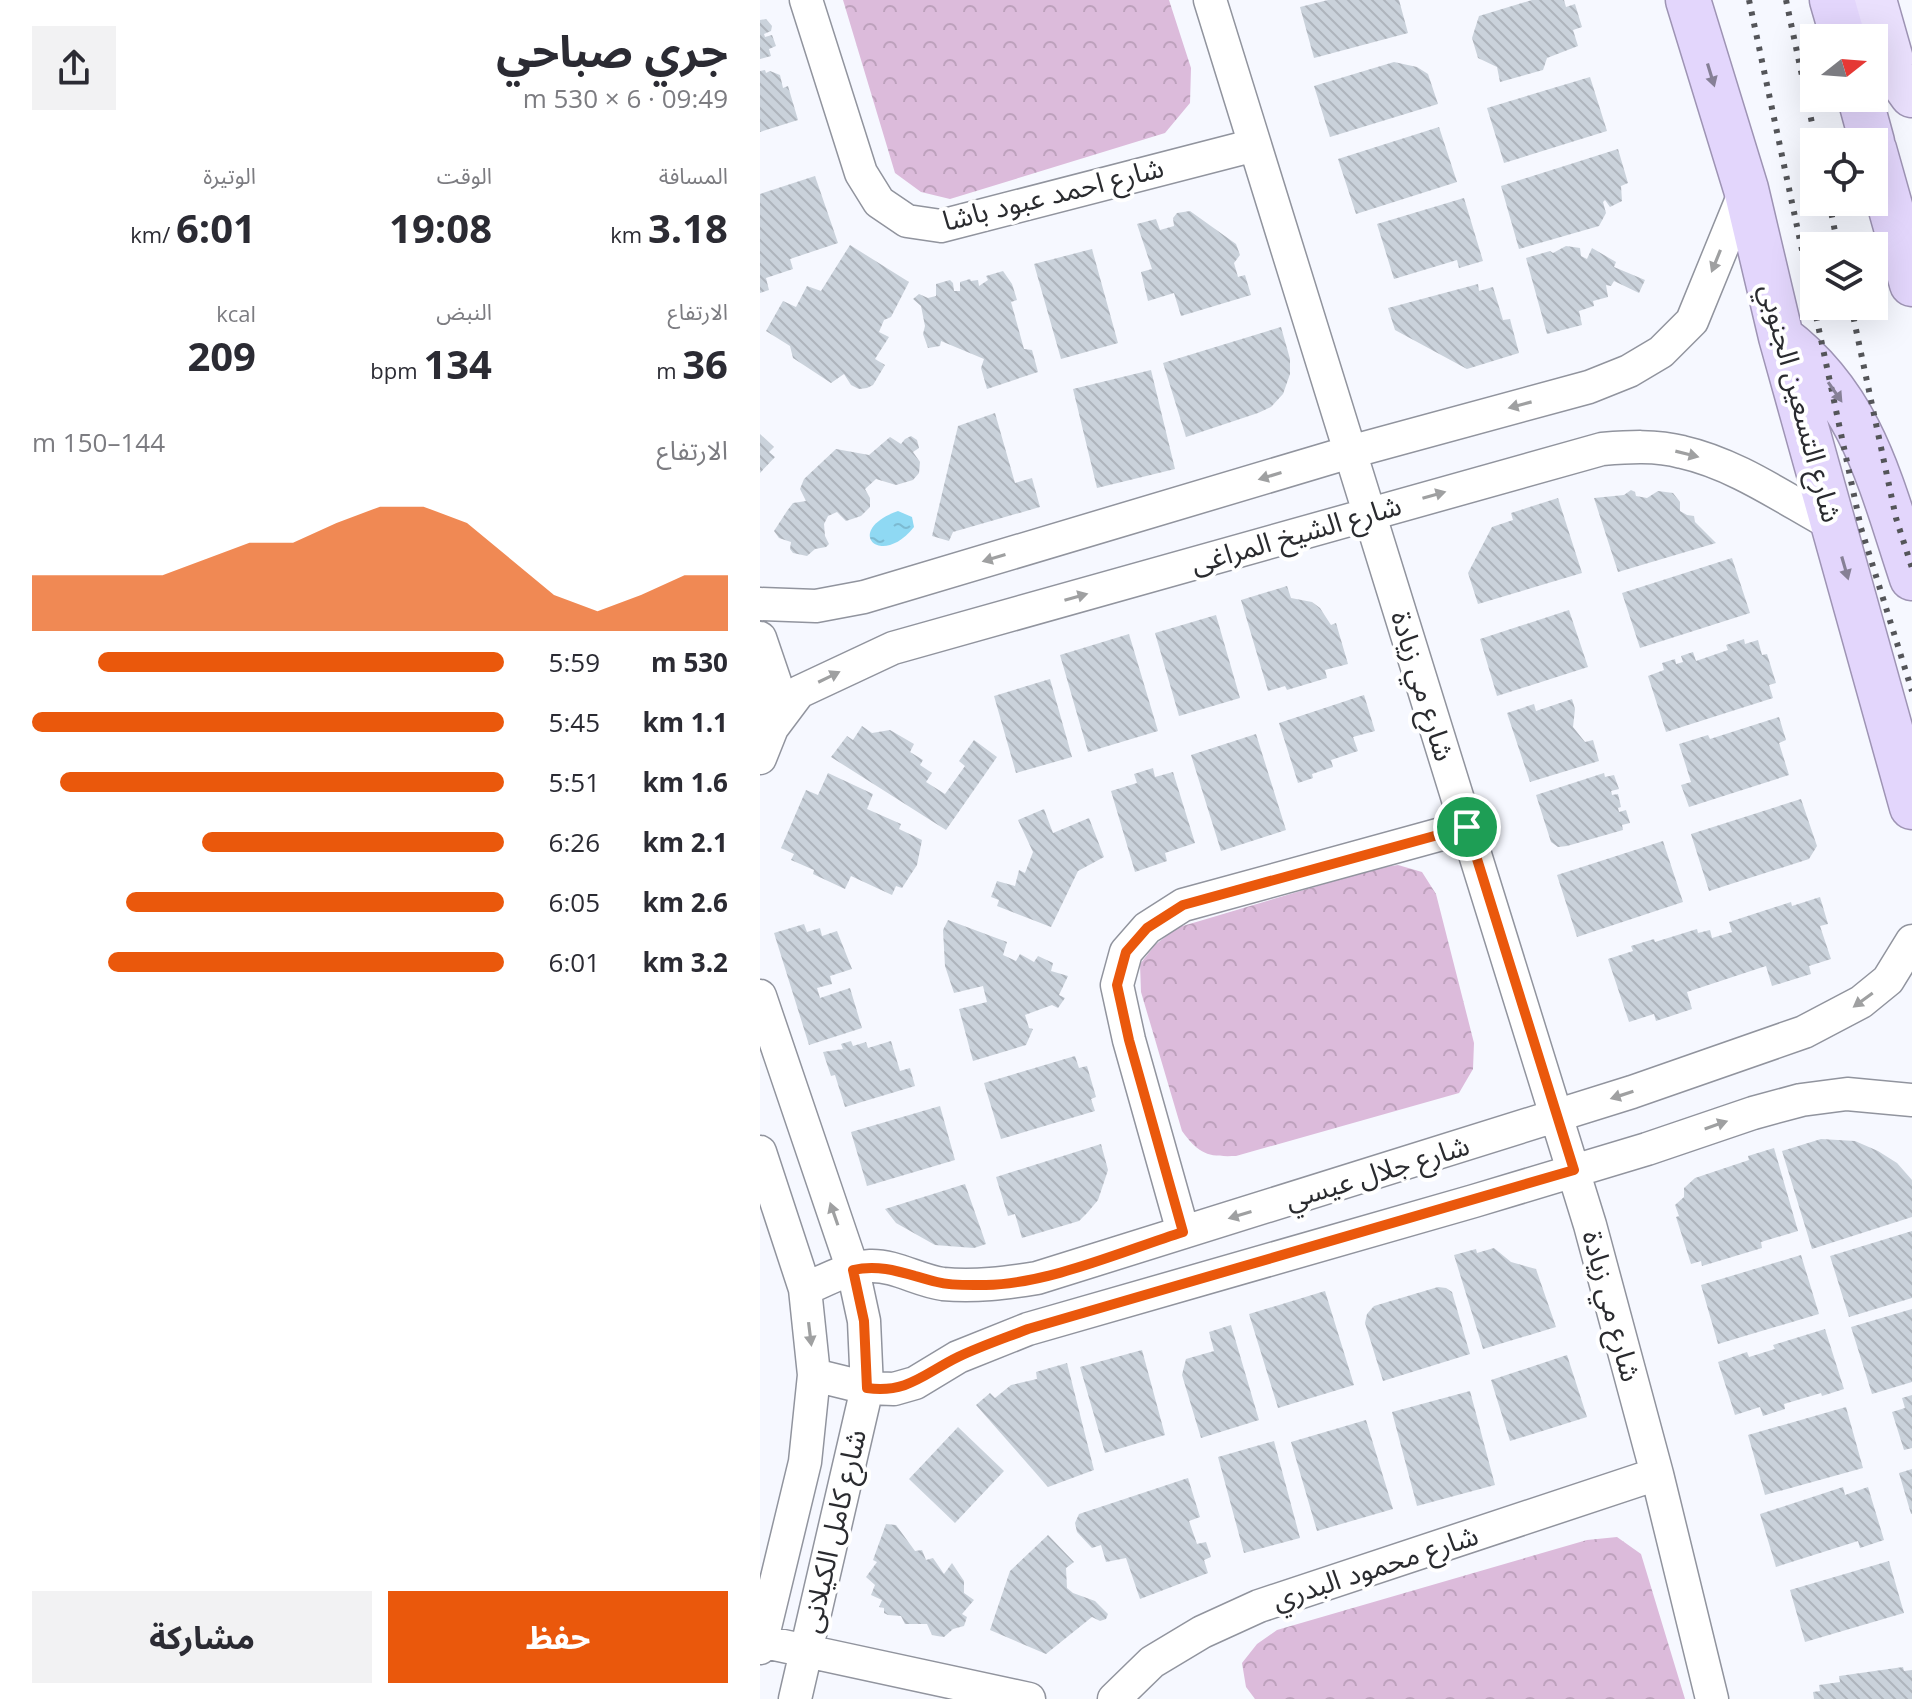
<!DOCTYPE html>
<html lang="ar">
<meta charset="utf-8">
<style>
:root{--surface:#fff;--page:#f2f2f3;--text:#2b2b33;--muted:#7c7c81;--accent:#ea580c}
body{margin:0;font-family:"Open Sans","Noto Sans Arabic",sans-serif;background:var(--page);color:var(--text);direction:rtl;height:100vh;display:flex;flex-direction:column;font-size:30px;white-space:nowrap}
*{box-sizing:border-box;margin:0}
p{font-size:26px;color:var(--muted)}
.icon{flex:none;width:44px;height:44px;fill:none;stroke:currentColor;stroke-width:2;stroke-linecap:round;stroke-linejoin:round}
.map{position:relative;flex:1;overflow:hidden;direction:ltr}
.sheet{display:flex;flex-direction:column;background:var(--surface);width:760px}
.sheet>*{flex:none}
.needle{width:52px;rotate:73deg}
.fabs{position:absolute;left:1040px;top:24px;display:grid;gap:16px}
.fabs a{display:grid;place-items:center;width:88px;height:88px;border-radius:0px;background:var(--surface);box-shadow:0 8px 32px #0002;font-size:40px}
.pin{position:absolute;display:grid;place-items:center;width:68px;height:68px;color:#fff;margin:-34px;border:4px solid #fff;border-radius:50%;box-shadow:0 2px 8px #0007}
.round{display:grid;place-items:center;flex:none;width:84px;height:84px;border-radius:0px;background:var(--page)}
.overview{display:flex;align-items:center;justify-content:space-between;height:136px;padding:0 32px}
h1{font-size:44px;font-weight:700;line-height:60px}
.stats{display:grid;grid-template-columns:repeat(3,1fr);gap:12px;height:136px;padding:8px 32px}
.stats div{display:grid;align-content:center}
.stats b{font-size:40px;font-weight:700}
.stats small{font-size:22px;font-weight:400}
.stats p{font-size:22px}
.chart{height:224px;padding:16px 32px}
.chart p{display:flex;justify-content:space-between}
.chart svg{width:100%;height:144px;margin-top:8px;fill:var(--accent);opacity:.7}
.button{display:flex;gap:16px;margin-top:auto;padding:16px 32px}
.button a{flex:1;height:92px;border-radius:0px;background:var(--accent);color:#fff;font-size:32px;font-weight:700;line-height:92px;text-align:center}
.button a+a{background:var(--page);color:var(--text)}
ul{padding:0 32px;list-style:none;font-size:26px}
li{display:grid;grid-template-columns:128px 96px 1fr;align-items:center;height:60px}
li i{height:20px;border-radius:10px;background:var(--accent)}
main{display:flex;flex:1;min-height:0}
.map>svg:first-child{display:block}
</style>
<main>
<div class="map">
<svg width="1152" height="1699" viewBox="0 0 1152 1699">
<defs>
<pattern id="park-crowns" width="20" height="18" patternUnits="userSpaceOnUse" patternTransform="scale(2)"><rect width="20" height="18" fill="#dcbbdb"/><path d="M2 6a3 3 0 1 1 6 0M12 15a3 3 0 1 1 6 0" fill="none" stroke="#bda1bc"/></pattern>
<pattern id="water-ripples" width="26" height="14" patternUnits="userSpaceOnUse" patternTransform="scale(2)"><rect width="26" height="14" fill="#8fd9f3"/><path d="M2 4q2-2 4 0t4 0M15 11q2-2 4 0t4 0" fill="none" stroke="#7cbad1"/></pattern>
<pattern id="building-back-hatch" width="6" height="6" patternUnits="userSpaceOnUse" patternTransform="scale(2)"><rect width="6" height="6" fill="#cad2db"/><path d="M-1 5l2 2M0 0l6 6M5-1l2 2" fill="none" stroke="#aeb4bc"/></pattern>
</defs>
<rect width="100%" height="100%" fill="#f6f8ff"/>
<path fill="url(#park-crowns)" d="M83,0H409L431,68L430,103L405,133L190,199L161,192L135,173Z
M638,865L662,872L676,894L714,1043L713,1069L699,1093L476,1156C447,1157 439,1154 422,1131L381,992L380,964L395,945L416,928L618,868Z
M857,1537L881,1554L925,1699H495L486,1687L482,1663L497,1644L517,1630L827,1540Z"/>
<path fill="url(#water-ripples)" d="M138,511L152,517L154,527C121,569 82,531 138,511Z"/>
<path fill="url(#building-back-hatch)" d="M568,0H639L648,33L554,58L540,7Z
M772,0H804L806,7L815,4L822,27L813,30L818,46L787,58L783,70L740,82L737,67L718,58L712,38L719,16Z
M6,19L12,26L11,31L4,34L5,37L12,35L16,46L9,49L11,56L0,59V20Z
M634,62L657,67L668,74L678,104L570,137L554,86Z
M5,70L6,73L10,71L20,75L23,88L28,86L38,120L0,132V71Z
M830,77L847,131L744,163L727,108Z
M679,127L697,182L596,214L578,159Z
M858,149L868,183L861,186L862,201L850,207L845,200L843,202L846,213L839,226L759,249L741,186Z
M55,176L78,243L30,259L33,269L6,278L9,290L0,293V194Z
M704,198L723,261L699,268L697,260L634,279L617,224Z
M430,211L476,244L480,255L474,263L478,277L485,275L491,295L421,316L414,293L388,301L381,272L392,269L377,224L396,219L400,230L414,226L413,218L417,213Z
M90,245L149,282L131,317L124,320L119,332L129,337L115,359L125,365L113,385L107,388L99,389L91,385L84,374L71,383L33,358L30,346L6,331L23,301L36,307L47,286L61,291Z
M806,246L820,248L821,256L827,259L832,248L856,262L854,267L885,280L879,293L854,281L851,286L846,285L848,297L833,301L834,306L819,311L822,325L787,334L766,258L790,251L793,253Z
M332,249L358,343L301,359L274,264Z
M243,271L252,284L257,300L251,302L264,349L272,350L278,372L227,389L221,368L224,359L181,341L180,346L168,348L163,334L165,326L161,306L153,299L159,294L168,298L176,296V284L190,280L193,283L194,291H200V282L210,279L211,281L218,280L219,286L228,280L226,276Z
M718,284L719,291L733,287L743,320L750,319L759,353L707,369L635,330L628,308Z
M521,327L530,359V374L523,394L511,407L498,413L426,437L403,363Z
M391,370L415,469L337,488L313,389Z
M235,413L255,483L272,478L280,507L193,532L189,541L172,536L198,426Z
M0,434L14,447L9,452L15,457L0,473Z
M151,436L157,440L159,448L153,452L160,462L159,473L153,480L136,485L116,479L105,489L110,498V507L101,516L86,521L77,512L68,516L64,524L65,536L69,544L66,547L55,549L47,556L33,553L30,549L31,542L19,538L14,531L27,511L33,503L46,501L40,489L44,479L76,449L109,455L130,437L141,444L145,439Z
M871,490L875,492L876,496L887,498L898,491L913,493L920,502V511L927,515L934,516L935,522L956,543L858,572L834,498L864,495Z
M798,498L822,573L718,604L708,573L732,527L753,520L751,513Z
M972,558L990,613L880,648L862,593Z
M527,586L531,598L552,602L560,608L571,625L576,623L588,664L565,670L567,678L527,690L525,686L508,691L481,600Z
M809,610L828,667L737,696L720,639Z
M456,615L480,698L419,716L395,633Z
M369,634L398,731L328,752L300,655Z
M984,639L985,644L998,640L1002,655L1007,654L1016,683L1009,685L1013,698L906,732L888,676L904,670L902,663L915,659L916,664L923,662L921,656L933,652L936,661L968,650L966,645Z
M290,679L312,757L256,773L234,696Z
M604,695L615,731L593,737L598,751L571,760L573,767L552,774L553,778L538,783L519,723Z
M812,699L815,709L813,727L825,742L833,740L839,761L770,782L747,713L774,704L776,711Z
M1019,717L1026,740L1019,743L1029,775L929,807L921,785L931,782L919,744L948,735L950,739Z
M102,726L112,733L130,730L154,744L150,752L163,760L160,765L172,773L166,782L185,794L205,766L199,761L214,740L237,757L186,830L71,757L87,736L93,740Z
M496,734L526,830L461,851L431,755Z
M393,768L395,777L413,772L435,843L405,853L407,861L375,872L351,791L377,783L374,774Z
M68,773L113,794L107,809L141,824L139,829L162,840L157,865L142,888L136,886L132,895L91,876L85,889L53,874L54,870L31,860L34,854L21,848L46,790L58,795Z
M844,773L845,777L854,775L859,789L851,791L852,795L858,794L861,807L858,808L859,812L866,810L870,823L862,825L863,830L807,846L798,847L791,842L776,795Z
M1041,799L1057,846L1049,859L949,891L931,834Z
M284,809L293,833L329,818L344,857L318,871L291,927L237,906L239,900L231,897L237,881L255,886L259,870L265,873L273,852L258,820Z
M903,841L923,902L817,937L797,875Z
M1060,897L1068,924L1060,926L1071,959L1049,966L1051,974L1012,986L1006,966L927,992L932,1009L896,1021L894,1014L869,1022L848,959L873,951L871,946L894,939L895,942L937,929L938,933L950,930L952,938L972,932L969,922L1031,902L1032,906Z
M188,920L247,942L243,955L256,961L260,954L274,962L278,956L293,963L291,971L308,976L299,995L305,998L298,1008L292,1005L265,1015L269,1028L273,1029L266,1045L213,1061L199,1009L227,1002L223,986L194,993L185,966L183,930Z
M44,924L47,932L60,928L62,936L77,931L92,969L70,976L72,984L57,988L60,998L90,988L102,1028L49,1045L14,933Z
M91,1041L93,1046L106,1042L108,1048L131,1041L140,1071L150,1068L155,1086L85,1107L75,1075L71,1076L63,1052L83,1049L81,1044Z
M315,1056L319,1068L327,1066L336,1097L331,1099L335,1111L241,1139L224,1083Z
M180,1106L195,1160L107,1186L91,1132Z
M1061,1139L1095,1141L1118,1151L1137,1163L1152,1180V1217L1052,1249L1022,1151Z
M341,1144L348,1170L338,1200L328,1212L319,1221L262,1238L255,1214L248,1216L236,1177Z
M1014,1148L1038,1231L1001,1242L1002,1248L942,1266L941,1261L931,1264L916,1217L919,1216L915,1205L924,1197V1188L935,1178L989,1160L988,1156Z
M205,1184L226,1244L214,1248L175,1245L136,1223L125,1209Z
M1152,1231V1298L1089,1317L1070,1256Z
M734,1248L751,1262L776,1269L796,1327L723,1349L694,1255L716,1249L717,1253Z
M1041,1255L1059,1314L958,1344L941,1285Z
M678,1287L686,1288L692,1292L710,1354L623,1381L605,1323L607,1314L614,1306Z
M565,1291L594,1385L518,1408L489,1314Z
M1152,1309V1382L1112,1394L1091,1327Z
M471,1325L499,1420L441,1438L422,1375L426,1359L454,1351L449,1332Z
M1065,1329L1084,1389L1062,1396L1061,1393L1024,1404L1025,1409L1003,1416L1000,1407L975,1415L958,1362L987,1352L989,1357L1015,1349L1013,1345Z
M382,1350L405,1435L345,1453L320,1367Z
M807,1355L827,1417L750,1441L731,1380Z
M307,1363L334,1470L288,1487L216,1405L230,1393L235,1398L251,1385L277,1379L276,1372Z
M710,1391L735,1485L657,1506L632,1412Z
M1152,1395V1448L1144,1450L1132,1412L1145,1408L1142,1398Z
M1086,1407L1103,1468L1005,1495L988,1435Z
M606,1420L633,1509L557,1531L531,1442Z
M198,1427L244,1471L195,1523L149,1479Z
M514,1441L540,1538L484,1553L458,1457Z
M1152,1469V1514H1151L1139,1473Z
M428,1478L440,1517L429,1521L437,1544L446,1542L451,1557L444,1560L448,1573L380,1599L366,1558L346,1562L341,1545L332,1548L317,1532L315,1523L319,1514Z
M1083,1487L1085,1495L1108,1487L1124,1540L1100,1548L1098,1541L1016,1567L1000,1514Z
M126,1524L136,1525L155,1551L162,1550L166,1560L173,1558L184,1574L192,1563L204,1581V1593L214,1600L202,1614L207,1617L204,1626L193,1629L184,1637L177,1636L172,1635L167,1624H145L141,1616L128,1615L124,1613V1608L119,1607L122,1600L111,1595L115,1585L106,1577L117,1562L113,1560Z
M288,1535L314,1562L306,1568L307,1588L313,1593L335,1601L348,1614L346,1619L340,1621L332,1617L286,1654L230,1630L250,1571Z
M1129,1561L1144,1613L1045,1642L1030,1590Z
M1143,1667L1144,1671L1152,1670V1699H1054L1053,1692L1060,1691L1059,1685L1080,1682L1079,1676Z"/>
<g fill="none" stroke-linecap="round" stroke-linejoin="round">
<g stroke="#91949e" stroke-width="35">
<path id="minor" d="M46,0L101,173L119,202L147,221L181,226L495,145
M450,0L830,1225L897,1474L952,1699
M0,604L56,606L104,597L590,452L829,387L869,371L901,352L932,321L986,189
M0,638L15,682L12,728L0,758
M12,728L39,692L133,648L842,449C868,447 896,445 922,452C976,464 1025,499 1073,525
M0,996L93,1270L104,1321L107,1388L35,1699
M0,1152L45,1289L54,1375L45,1462L0,1648
M423,1232L369,1040L357,985L366,952L387,928L423,905L707,827
M45,1289C64,1281 89,1267 110,1266C135,1265 159,1281 183,1284C215,1287 246,1283 277,1278L872,1092L1044,1032L1101,1002L1128,980L1152,941
M54,1375L107,1388L134,1389L155,1383L198,1357L268,1329L714,1201L887,1149L993,1113L1041,1100L1087,1094L1152,1100
M0,1641L269,1699
M354,1699L392,1662L442,1632L499,1606L897,1474"/>
</g>
<g stroke="#9e94b4" stroke-width="47">
<path id="primary" d="M1114,0L1134,70L1152,95"/>
</g>
<g stroke="#9e94b4" stroke-width="47">
<path id="trunk" d="M928,0L986,189L1021,337L1152,807
M1072,0L1083,38
M1100,98L1112,142
M1114,149L1152,284
M1021,337C1103,399 1121,485 1152,578"/>
</g>
<use href="#minor" stroke="#fff" stroke-width="32"/>
<use href="#primary" stroke="#eae0fd" stroke-width="44"/>
<use href="#trunk" stroke="#e3d6fc" stroke-width="44"/>
<path stroke="#545559" stroke-width="6" stroke-dasharray="4 8" stroke-linecap="butt" d="M989,0L1101,528L1152,691
M1026,0L1056,142
M1069,202L1078,246
M1091,306L1136,518L1152,568"/>
</g>
<defs><path id="oneway-solid" d="M-6-.8H1V-3.2L6.5 0L1 3.2V.8H-6Z" transform="scale(2)"/></defs>
<g fill="#868096">
<use href="#oneway-solid" transform="translate(951 75) rotate(73)"/>
<use href="#oneway-solid" transform="translate(1075 392) rotate(55)"/>
<use href="#oneway-solid" transform="translate(1085 568) rotate(74)"/>
</g>
<g fill="#9fa0a1">
<use href="#oneway-solid" transform="translate(956 261) rotate(112)"/>
<use href="#oneway-solid" transform="translate(760 405) rotate(165)"/>
<use href="#oneway-solid" transform="translate(927 454) rotate(14)"/>
<use href="#oneway-solid" transform="translate(510 476) rotate(163)"/>
<use href="#oneway-solid" transform="translate(674 495) rotate(-16)"/>
<use href="#oneway-solid" transform="translate(234 558) rotate(163)"/>
<use href="#oneway-solid" transform="translate(316 597) rotate(-16)"/>
<use href="#oneway-solid" transform="translate(69 677) rotate(-26)"/>
<use href="#oneway-solid" transform="translate(1103 1000) rotate(144)"/>
<use href="#oneway-solid" transform="translate(862 1095) rotate(162)"/>
<use href="#oneway-solid" transform="translate(956 1125) rotate(-19)"/>
<use href="#oneway-solid" transform="translate(74 1214) rotate(-109)"/>
<use href="#oneway-solid" transform="translate(480 1215) rotate(163)"/>
<use href="#oneway-solid" transform="translate(50 1334) rotate(83)"/>
</g>
<g fill="none" stroke-linecap="round" stroke-linejoin="round">
<g stroke="#fff" stroke-width="16">
<path id="route" d="M707,827L814,1170L268,1329C245,1338 221,1346 198,1357C165,1373 147,1394 107,1388L104,1321L93,1270C123,1263 148,1275 177,1282C192,1286 211,1285 226,1285C288,1284 363,1251 423,1232L369,1040L357,985L366,952L387,928L423,905Z"/>
</g>
<use href="#route" stroke="#ea580c" stroke-width="10"/>
</g>
<g text-anchor="middle" stroke-width="8" stroke-linejoin="round" paint-order="stroke">
<g font-size="28" fill="#2a2b2f" stroke="#fff">
<text transform="translate(293 194) rotate(-14)" y="10">شارع احمد عبود باشا</text>
<text transform="translate(1041 403) rotate(75)" y="10">شارع التسعين الجنوبي</text>
<text transform="translate(536 534) rotate(-16)" y="10">شارع الشيخ المراغى</text>
<text transform="translate(663 686) rotate(73)" y="10">شارع مي زيادة</text>
<text transform="translate(617 1172) rotate(-17)" y="10">شارع جلال عيسي</text>
<text transform="translate(852 1306) rotate(75)" y="10">شارع مي زيادة</text>
<text transform="translate(73 1531) rotate(-77)" y="10">شارع كامل الكيلانى</text>
<text transform="translate(615 1567) rotate(-18)" y="10">شارع محمود البدري</text>
</g>
</g>
</svg>
<div class="fabs">
<a><svg class="needle" viewBox="-14 -14 28 28"><path d="M0-13l5 13h-10z" fill="#e53935"/><path d="M0 13l5-13h-10z" fill="#7c7c81"/></svg></a>
<a><svg class="icon" aria-label="locate" viewBox="0 0 24 24"><circle cx="12" cy="12" r="6"/><path d="M12 2v4M12 18v4M2 12h4M18 12h4"/></svg></a>
<a><svg class="icon" aria-label="layers" viewBox="0 0 24 24"><path d="M12 4l9 5-9 5-9-5zM3 14l9 5 9-5"/></svg></a>
</div>
<div class="pin" style="left:707px;top:827px;background:#1e9e55"><svg class="icon" aria-label="arrive" viewBox="0 0 24 24"><path d="M6 21V4h12l-3 4 3 4H6"/></svg></div>
</div>
<section class="sheet">
<div class="overview"><div><h1>جري صباحي</h1><p>09:49 · 6 × 530 m</p></div><a class="round"><svg class="icon" aria-label="share" viewBox="0 0 24 24"><path d="M12 15V3M7 8l5-5 5 5M5 13v7h14v-7"/></svg></a></div>
<div class="stats">
<div><p>المسافة</p><b>3.18<small> km</small></b></div>
<div><p>الوقت</p><b>19:08</b></div>
<div><p>الوتيرة</p><b>6:01<small> /km</small></b></div>
</div>
<div class="stats">
<div><p>الارتفاع</p><b>36<small> m</small></b></div>
<div><p>النبض</p><b>134<small> bpm</small></b></div>
<div><p>kcal</p><b>209</b></div>
</div>
<div class="chart"><p><span>الارتفاع</span>144–150 m</p>
<svg viewBox="0 0 160 44" preserveAspectRatio="none"><path d="M0 44V27L10 27L20 27L30 27L40 22L50 17L60 17L70 11L80 6L90 6L100 11L110 22L120 33L130 38L140 33L150 27L160 27V44z"/></svg>
</div>
<ul>
<li><b>530 m</b>5:59<i style="width:86%"></i></li>
<li><b>1.1 km</b>5:45<i style="width:100%"></i></li>
<li><b>1.6 km</b>5:51<i style="width:94%"></i></li>
<li><b>2.1 km</b>6:26<i style="width:64%"></i></li>
<li><b>2.6 km</b>6:05<i style="width:80%"></i></li>
<li><b>3.2 km</b>6:01<i style="width:84%"></i></li>
</ul>
<div class="button"><a>حفظ</a><a>مشاركة</a></div>
</section>
</main>
